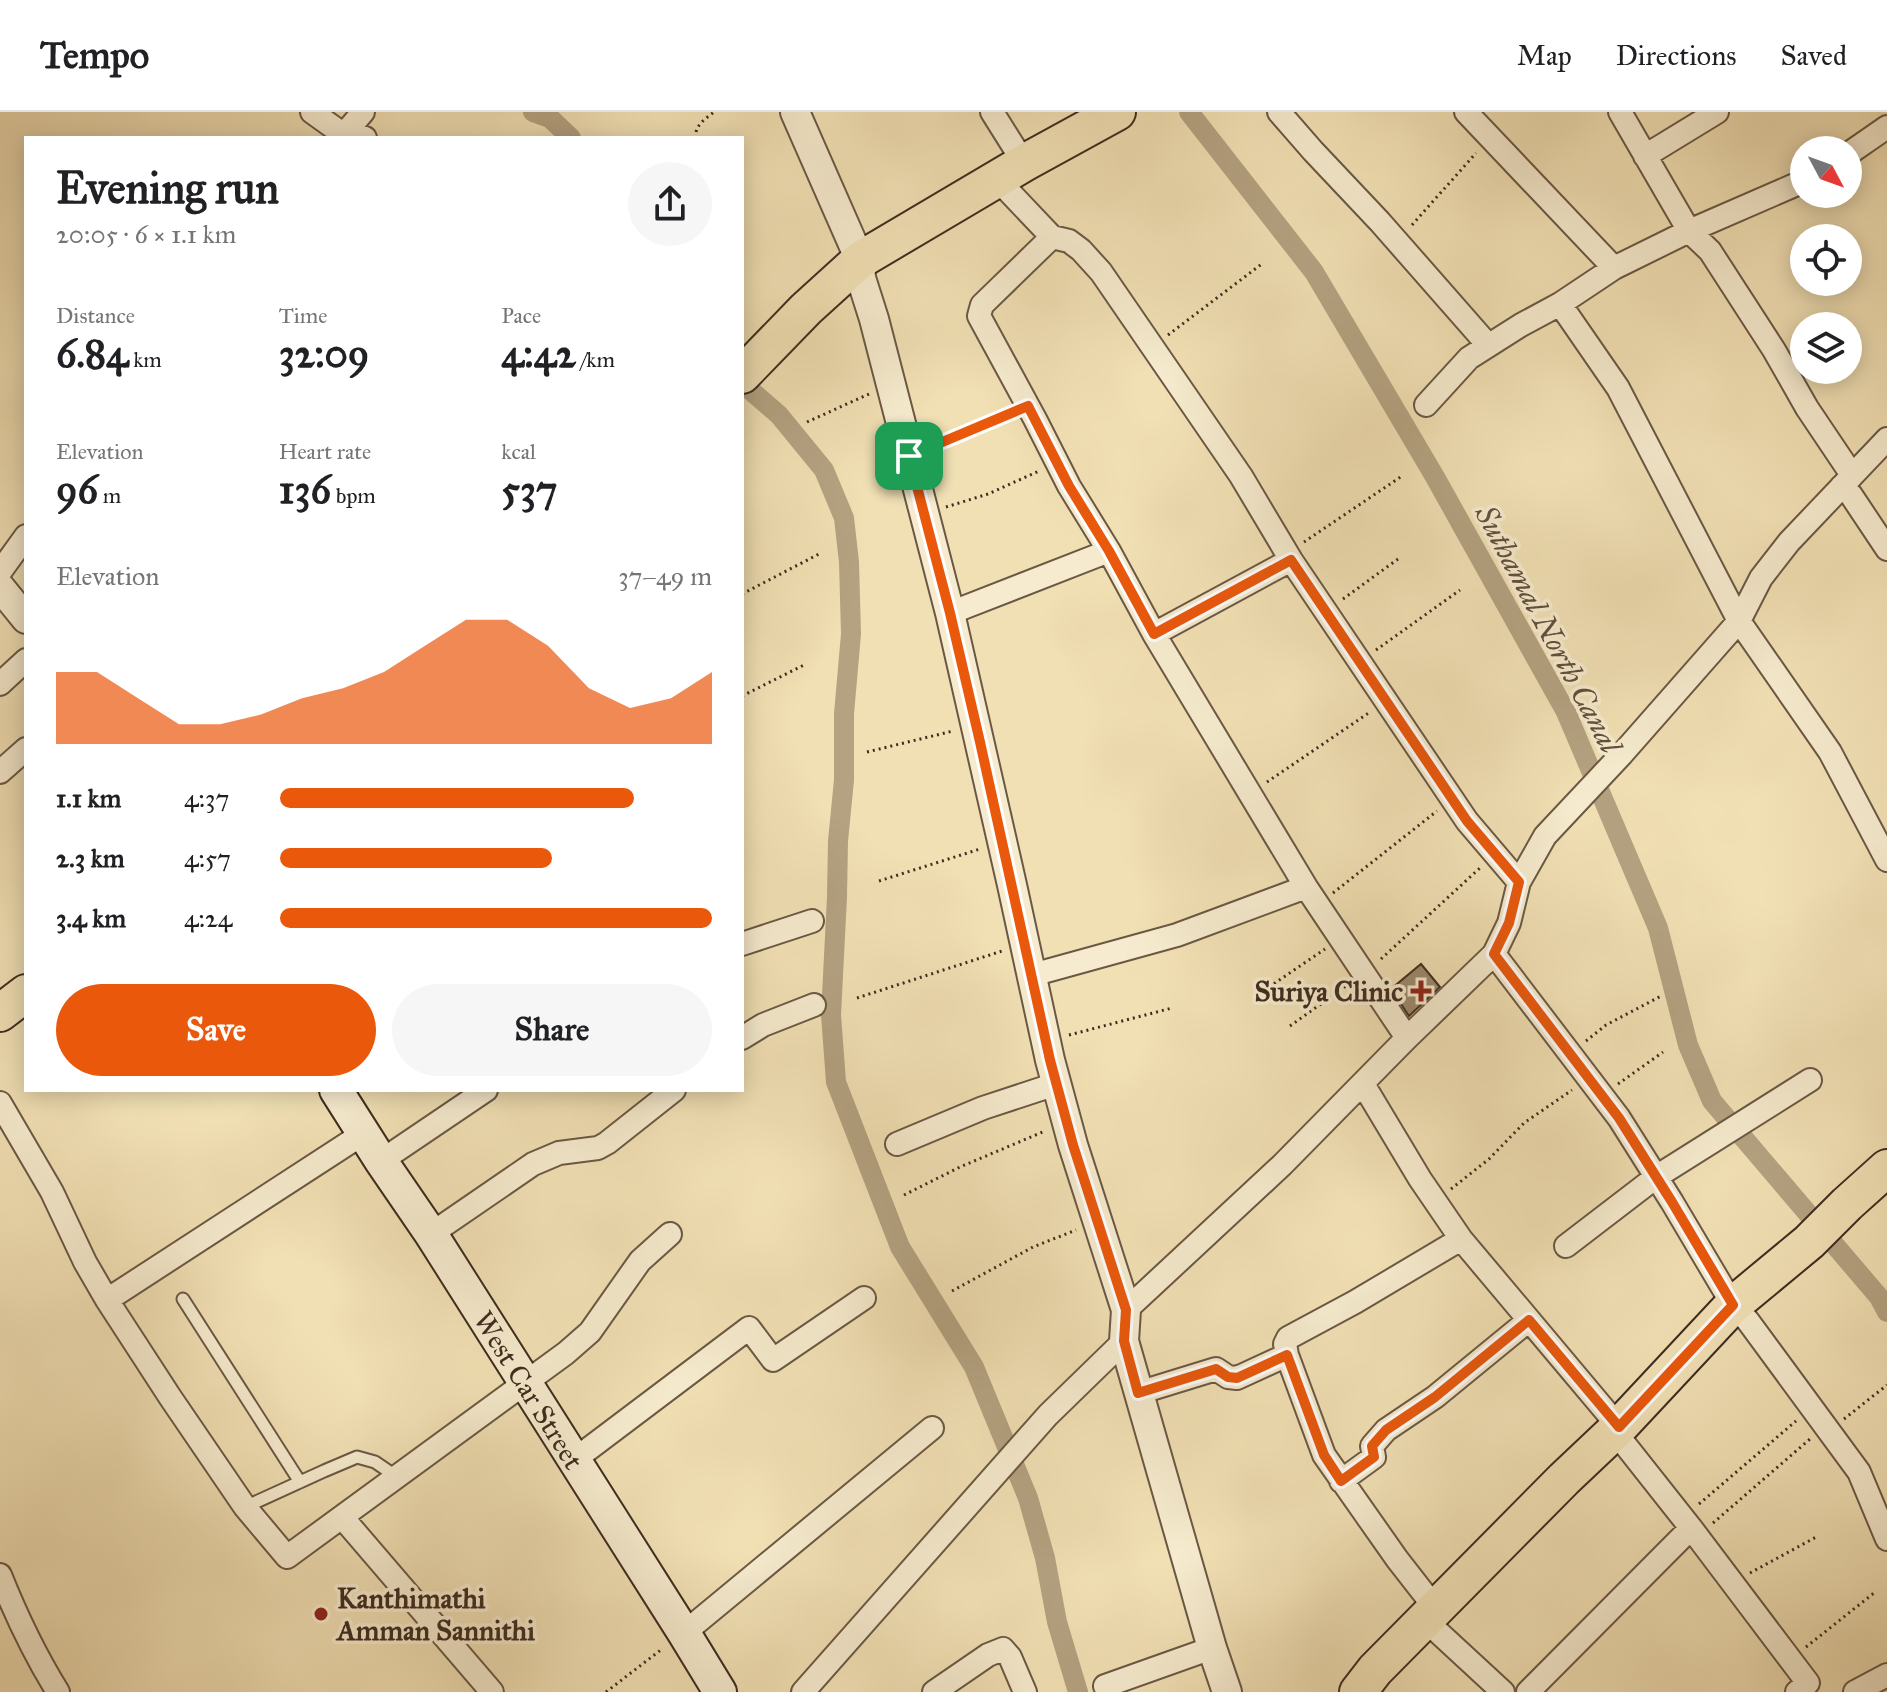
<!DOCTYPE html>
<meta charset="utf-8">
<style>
:root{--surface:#fff;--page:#f6f6f6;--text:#202124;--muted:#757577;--line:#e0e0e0;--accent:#ea580c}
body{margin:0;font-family:"IM FELL Great Primer",serif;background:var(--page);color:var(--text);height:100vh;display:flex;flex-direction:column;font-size:30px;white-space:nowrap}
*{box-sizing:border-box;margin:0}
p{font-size:26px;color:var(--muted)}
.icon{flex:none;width:44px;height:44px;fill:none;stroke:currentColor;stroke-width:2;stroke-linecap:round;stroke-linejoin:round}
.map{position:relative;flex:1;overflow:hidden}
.panel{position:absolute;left:24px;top:24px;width:720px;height:956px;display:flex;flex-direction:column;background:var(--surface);border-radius:0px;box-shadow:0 4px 20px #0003}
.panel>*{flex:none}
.needle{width:52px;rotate:131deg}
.tools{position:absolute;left:1790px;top:24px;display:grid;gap:16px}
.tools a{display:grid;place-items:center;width:72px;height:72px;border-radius:50%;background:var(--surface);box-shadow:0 4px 20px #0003;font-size:40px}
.pin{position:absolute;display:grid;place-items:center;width:68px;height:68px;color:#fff;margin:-34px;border-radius:16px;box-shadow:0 4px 12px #0006}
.round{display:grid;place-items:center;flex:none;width:84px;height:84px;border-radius:42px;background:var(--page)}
.summary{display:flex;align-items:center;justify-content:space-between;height:136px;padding:0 32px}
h1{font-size:44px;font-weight:800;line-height:60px}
.stats{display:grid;grid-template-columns:repeat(3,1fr);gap:12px;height:136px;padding:8px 32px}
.stats div{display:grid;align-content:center}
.stats b{font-size:40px;font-weight:800}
.stats small{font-size:22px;font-weight:400}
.stats p{font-size:22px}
.chart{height:224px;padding:16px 32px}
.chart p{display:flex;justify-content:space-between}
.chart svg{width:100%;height:144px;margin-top:8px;fill:var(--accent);opacity:.7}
.primary-button{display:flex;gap:16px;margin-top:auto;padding:16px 32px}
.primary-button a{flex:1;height:92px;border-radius:48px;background:var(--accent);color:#fff;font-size:32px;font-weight:800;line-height:92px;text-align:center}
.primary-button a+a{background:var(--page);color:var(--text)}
ul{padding:0 32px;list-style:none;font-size:26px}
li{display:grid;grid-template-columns:128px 96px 1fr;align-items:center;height:60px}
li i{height:20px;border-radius:10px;background:var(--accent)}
header{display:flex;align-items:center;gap:48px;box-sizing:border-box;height:112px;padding:0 40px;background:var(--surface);border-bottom:2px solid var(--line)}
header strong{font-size:38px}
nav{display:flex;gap:44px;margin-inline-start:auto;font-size:28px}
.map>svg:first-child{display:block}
</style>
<header>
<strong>Tempo</strong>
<nav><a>Map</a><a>Directions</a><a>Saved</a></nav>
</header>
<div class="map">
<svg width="1887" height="1580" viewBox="0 0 1887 1580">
<rect width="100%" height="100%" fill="#f1e0b4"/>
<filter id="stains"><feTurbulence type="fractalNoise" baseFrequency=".0025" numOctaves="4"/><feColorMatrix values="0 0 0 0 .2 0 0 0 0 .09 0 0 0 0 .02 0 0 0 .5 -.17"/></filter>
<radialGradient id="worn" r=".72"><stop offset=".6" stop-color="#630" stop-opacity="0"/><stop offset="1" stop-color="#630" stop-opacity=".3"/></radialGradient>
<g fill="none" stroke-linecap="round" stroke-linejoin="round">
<path stroke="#b4a281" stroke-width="20" d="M533,0L550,6L571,26
M1189,0L1314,160L1435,365L1566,600L1658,816L1688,933L1712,989L1879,1185L1887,1200
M742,271L779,303L824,358L844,406L849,450L851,522L844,602V668L838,729L837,785L831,903L836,970L900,1135L974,1255L1028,1386L1045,1446L1057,1510L1078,1580"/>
</g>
<path fill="#9b896c" stroke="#3e2b1f" stroke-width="2" d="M1421,852L1440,875L1409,904L1391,877Z"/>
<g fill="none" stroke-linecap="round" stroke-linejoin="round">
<g stroke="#6b5844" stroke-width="15">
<path id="service" d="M183,1187L300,1370
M245,1395L324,1359L357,1345L375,1350L397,1365"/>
</g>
<g stroke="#6b5844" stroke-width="26">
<path id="minor" d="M312,0L344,23L353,20L365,26
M992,0L1024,51
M1279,0L1313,39L1380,110L1488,233
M1466,0L1614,156
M1620,0L1689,119L1710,139L1774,238L1807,296L1852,363
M341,26L363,0
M1848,42L1887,15
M1645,44L1717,0
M997,67L1052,125L1069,129L1081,138L1101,160L1241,364L1291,448L1467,709L1519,770
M1052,125L982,193L979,204L1035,307L1069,374L1109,439L1154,522L1306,775L1407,926
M1560,192L1618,276L1739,509L1830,640L1887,748
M1426,293L1469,246L1521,213L1560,192L1614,156L1689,119L1804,69
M1841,375L1851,383L1887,437
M0,460L26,424
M950,501L1109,439
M1154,522L1291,448
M0,572L26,548
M0,660L26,637
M742,832L812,809
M1494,842L1619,1006L1672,1090L1733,1193L1748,1209L1859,1360L1887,1427
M1032,863L1177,823L1306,775
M742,926L763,913L814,893
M1363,972L1420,1067L1461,1127L1619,1315
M0,991L52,1080L85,1150L107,1188L170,1285L245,1395L287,1445L566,1241L590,1220L640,1149L670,1122
M897,1032L983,996L1056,972
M381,1049L486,978
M431,1122L533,1052L559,1041L598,1036L607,1031L674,978
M1566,1134L1656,1065L1810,968
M107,1188L364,1021
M1126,1198L1282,1053L1407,926L1494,842L1509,811L1519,770L1545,724L1622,642L1739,509L1761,466L1789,430L1887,327
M1138,1281L1216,1257L1228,1265L1237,1266L1287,1243
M1616,1318L1619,1325L1691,1416L1808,1571L1797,1580
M574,1348L749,1216L773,1248L864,1186
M1341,1369L1374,1345L1372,1334L1386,1318L1435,1285L1529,1208
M342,1405L492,1580
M0,1463C16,1503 35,1543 58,1580
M1436,1497L1397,1447L1324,1343L1287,1243L1285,1232L1288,1226L1355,1190L1461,1127
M1425,1508L1503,1580
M684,1521L932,1316
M1105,1574L1212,1536
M803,1580L1048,1303L1124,1229
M934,1580L988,1543L1003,1537L1010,1545L1025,1580
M1528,1580L1691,1416
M1855,1580L1887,1563"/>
</g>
<g stroke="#6b5844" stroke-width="32">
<path id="tertiary" d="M795,0L860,148L861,166L874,207L950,501L1012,773L1050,948L1073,1033L1126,1198L1124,1229L1212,1536L1227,1580
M0,475L26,507"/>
</g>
<g stroke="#3e2b1f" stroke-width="36">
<path id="secondary" d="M336,978L381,1049L431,1122L684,1521L720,1580"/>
</g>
<g stroke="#3e2b1f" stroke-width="40">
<path id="primary" d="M742,263L806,197L860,148L1024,51L1117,0
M0,901L26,881
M1358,1580L1375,1558L1564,1367L1619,1315L1733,1193L1809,1130L1847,1092L1887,1056"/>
</g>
<path stroke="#3e2b1f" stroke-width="3" stroke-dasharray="2 4" stroke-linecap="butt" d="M696,26C694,14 705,7 714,0
M1412,113L1476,41
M1168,223L1263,151
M807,310L869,282
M932,335L1010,302
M946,395L988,382L1039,359
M1304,430L1402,364
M742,482L819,442
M1343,487L1398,447
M1376,538L1460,478
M742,584L804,553
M867,640L953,619
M1267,670L1370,600
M879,769L980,737
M1333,781L1437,699
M1381,847L1481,755
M1269,875L1325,837
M857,886L1002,839
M1290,914L1346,874
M1069,923L1172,896
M1586,929L1606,913L1663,883
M1618,972L1663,940
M1451,1077L1489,1047L1524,1011L1572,978
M904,1083L960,1055L1045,1019
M952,1179L1033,1135L1076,1118
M1844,1307L1887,1273
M1699,1392L1796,1309
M1713,1411L1810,1327
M1750,1461L1818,1424
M1806,1535L1874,1481
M606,1580L662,1537"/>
<use href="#service" stroke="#f6ebce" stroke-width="11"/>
<use href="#minor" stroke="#f6ebce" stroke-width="22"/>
<use href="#tertiary" stroke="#f6ebce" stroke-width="28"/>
<use href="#secondary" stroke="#f6ebce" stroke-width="32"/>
<use href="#primary" stroke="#f1e0b4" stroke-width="36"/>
</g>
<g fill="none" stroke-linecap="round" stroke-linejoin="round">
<g stroke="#fff" stroke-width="16">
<path id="route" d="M1028,294L1069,374L1109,439L1154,522L1291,448L1467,709L1519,770L1509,811L1494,842L1619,1006L1672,1090L1733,1193L1619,1315L1529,1208L1435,1285L1386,1318L1372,1334L1374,1345L1341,1369L1324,1343L1287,1243L1237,1266L1228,1265L1216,1257L1138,1281L1124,1229L1126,1198L1073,1033L1050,948L980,630L950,501L909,344Z"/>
</g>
<use href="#route" stroke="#ea580c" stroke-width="10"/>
</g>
<g fill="#8f2418" stroke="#f6ebce" stroke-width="3">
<path d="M1417 867h8v8h8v8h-8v8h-8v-8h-8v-8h8z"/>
<circle cx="321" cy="1502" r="8"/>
</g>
<g text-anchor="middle" stroke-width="7" stroke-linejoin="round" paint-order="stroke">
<g font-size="28" font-weight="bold" fill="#3e2b1f" stroke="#f6ebce" text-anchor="end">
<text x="1403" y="889">Suriya Clinic</text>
<text x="337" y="1496" text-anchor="start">Kanthimathi<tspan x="337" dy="32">Amman Sannithi</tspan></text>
</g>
<g font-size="28" fill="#3e2b1f" stroke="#f6ebce">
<text transform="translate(529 1278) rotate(58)" y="10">West Car Street</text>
</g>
<g font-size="30" font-style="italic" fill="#614f3c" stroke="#f6ebce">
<text transform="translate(1548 517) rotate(62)" y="10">Suthamal North Canal</text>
</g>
</g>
<rect width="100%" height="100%" filter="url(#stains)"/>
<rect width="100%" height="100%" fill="url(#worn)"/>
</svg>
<div class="tools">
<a><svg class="needle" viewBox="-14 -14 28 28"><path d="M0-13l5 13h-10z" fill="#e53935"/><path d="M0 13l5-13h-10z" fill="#757577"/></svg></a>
<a><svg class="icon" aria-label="locate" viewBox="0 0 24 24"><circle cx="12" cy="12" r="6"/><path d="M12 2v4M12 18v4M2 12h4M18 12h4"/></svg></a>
<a><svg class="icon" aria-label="layers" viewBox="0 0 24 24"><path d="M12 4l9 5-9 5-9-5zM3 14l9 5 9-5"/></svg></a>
</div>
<div class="pin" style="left:909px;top:344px;background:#1e9e55"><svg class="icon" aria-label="arrive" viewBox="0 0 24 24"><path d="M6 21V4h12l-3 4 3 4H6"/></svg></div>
<section class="panel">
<div class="summary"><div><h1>Evening run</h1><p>20:05 · 6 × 1.1 km</p></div><a class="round"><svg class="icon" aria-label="share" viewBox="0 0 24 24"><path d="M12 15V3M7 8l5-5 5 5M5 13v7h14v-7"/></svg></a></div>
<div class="stats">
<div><p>Distance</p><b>6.84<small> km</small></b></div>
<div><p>Time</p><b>32:09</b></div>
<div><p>Pace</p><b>4:42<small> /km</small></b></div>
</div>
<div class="stats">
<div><p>Elevation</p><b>96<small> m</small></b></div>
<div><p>Heart rate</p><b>136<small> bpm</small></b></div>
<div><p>kcal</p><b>537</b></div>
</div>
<div class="chart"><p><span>Elevation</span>37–49 m</p>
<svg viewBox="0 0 160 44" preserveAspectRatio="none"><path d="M0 44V22L10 22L20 30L30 38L40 38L50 35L60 30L70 27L80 22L90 14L100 6L110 6L120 14L130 27L140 33L150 30L160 22V44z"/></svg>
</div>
<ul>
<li><b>1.1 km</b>4:37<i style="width:82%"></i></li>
<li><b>2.3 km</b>4:57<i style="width:63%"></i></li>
<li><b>3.4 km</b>4:24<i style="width:100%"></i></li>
</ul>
<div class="primary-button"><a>Save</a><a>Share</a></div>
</section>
</div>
